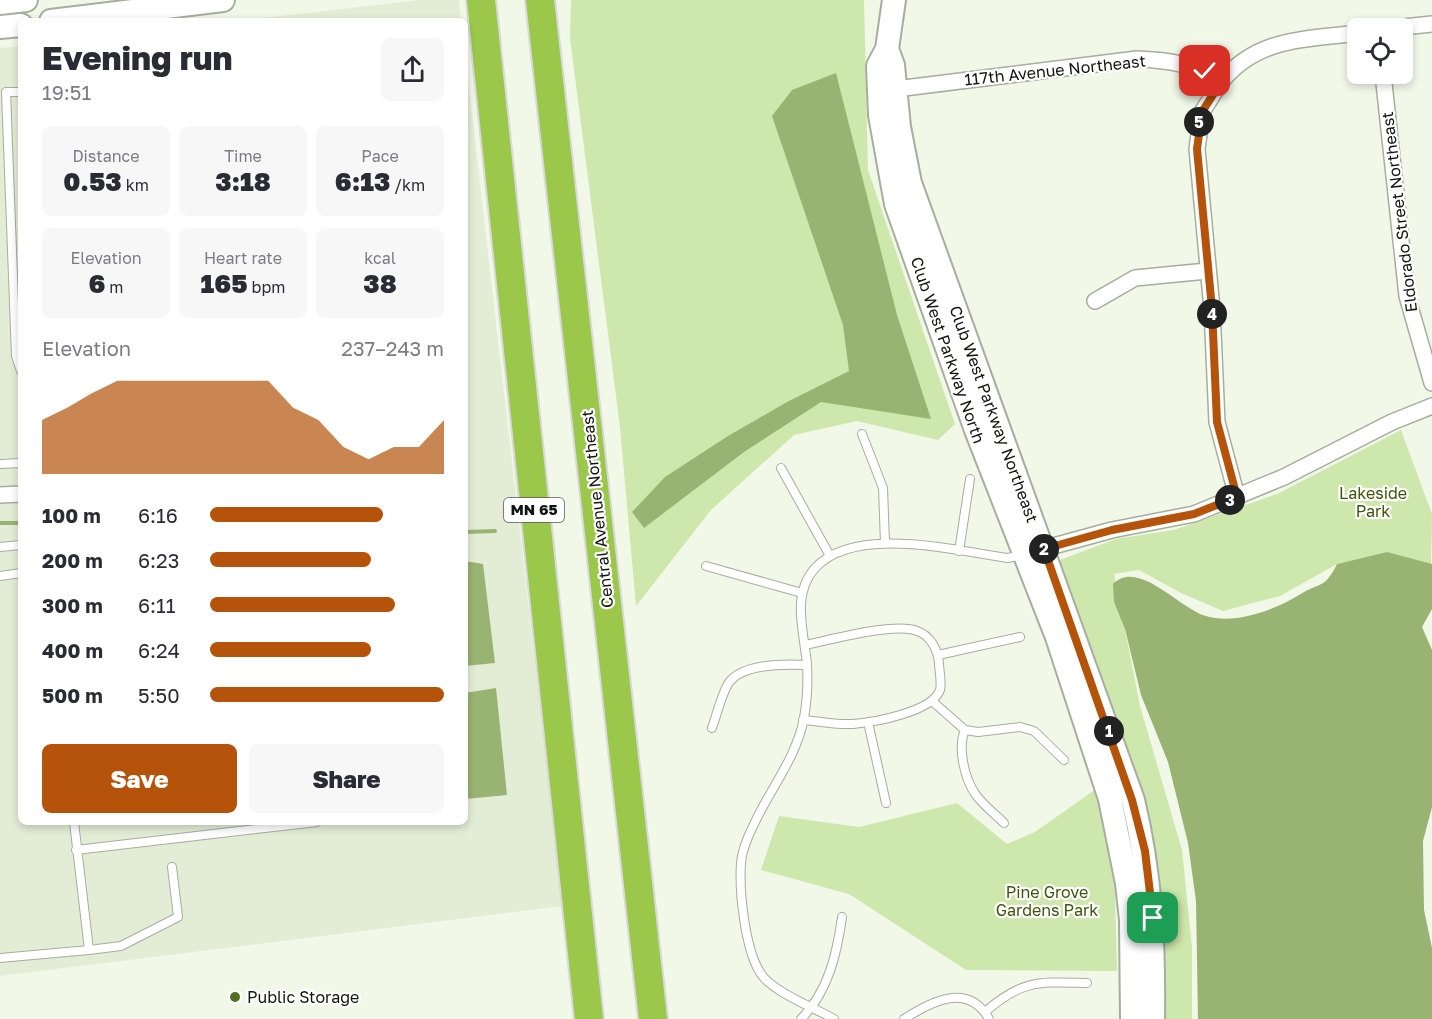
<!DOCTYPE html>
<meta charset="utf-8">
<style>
:root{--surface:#fff;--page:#f7f7f7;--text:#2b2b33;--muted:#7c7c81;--accent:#b45309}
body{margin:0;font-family:"Golos Text",sans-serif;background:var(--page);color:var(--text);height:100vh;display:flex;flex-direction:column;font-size:22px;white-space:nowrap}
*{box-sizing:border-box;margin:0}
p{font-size:20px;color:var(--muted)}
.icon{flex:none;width:33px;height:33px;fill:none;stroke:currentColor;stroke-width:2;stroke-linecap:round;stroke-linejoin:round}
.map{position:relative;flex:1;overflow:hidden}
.drawer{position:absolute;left:18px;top:18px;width:450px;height:807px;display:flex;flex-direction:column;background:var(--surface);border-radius:9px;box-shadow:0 3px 9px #0003}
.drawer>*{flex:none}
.fabs{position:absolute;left:1347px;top:18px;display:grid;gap:12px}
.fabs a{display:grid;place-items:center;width:66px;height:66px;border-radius:9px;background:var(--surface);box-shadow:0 3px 9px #0003;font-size:30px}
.pin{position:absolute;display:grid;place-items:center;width:51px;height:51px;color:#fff;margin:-26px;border-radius:12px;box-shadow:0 3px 9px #0006}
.km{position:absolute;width:30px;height:30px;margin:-15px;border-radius:50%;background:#222;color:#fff;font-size:16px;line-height:30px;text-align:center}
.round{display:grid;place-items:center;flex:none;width:63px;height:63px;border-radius:9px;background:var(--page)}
.head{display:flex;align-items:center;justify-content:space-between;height:102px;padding:0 24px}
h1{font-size:33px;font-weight:800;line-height:45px}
.stats{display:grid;grid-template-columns:repeat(3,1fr);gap:9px;height:102px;padding:6px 24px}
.stats div{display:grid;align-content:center;border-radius:9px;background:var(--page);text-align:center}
.stats b{font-size:26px;font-weight:800}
.stats small{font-size:16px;font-weight:400}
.stats p{font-size:16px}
.chart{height:168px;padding:12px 24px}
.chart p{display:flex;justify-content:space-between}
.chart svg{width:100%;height:108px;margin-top:6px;fill:var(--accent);opacity:.7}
.action{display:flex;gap:12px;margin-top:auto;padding:12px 24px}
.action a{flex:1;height:69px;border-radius:9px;background:var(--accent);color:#fff;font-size:24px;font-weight:800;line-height:69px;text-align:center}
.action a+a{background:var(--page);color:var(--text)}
ul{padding:0 24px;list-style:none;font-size:20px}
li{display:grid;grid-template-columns:96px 72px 1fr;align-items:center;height:45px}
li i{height:15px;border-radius:8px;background:var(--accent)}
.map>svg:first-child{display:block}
</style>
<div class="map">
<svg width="1432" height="1019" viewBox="0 0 1432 1019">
<rect width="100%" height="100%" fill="#f1f8e8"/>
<path fill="#e3edd6" d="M420,0H459L461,21H237Z
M21,46V822H465V53L563,906L0,976V48Z"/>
<path fill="#cee7ac" d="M571,0H864L868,170L955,424L938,440L857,421L794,435L711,510L636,606L620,427L570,38Z
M1401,430L1432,514L1431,565L1387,552L1337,564L1280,596L1223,611L1181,593L1139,570L1114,574L1140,706L1182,850L1192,947V1019H1158L1156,887L1049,564L1116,539L1174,530L1277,494Z
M1096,789L1114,856L1117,971L966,970L849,894L761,870L779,816L859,827L957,803L1007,844L1035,832Z"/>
<path fill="#99b472" d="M836,73L897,315L931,419L821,402L744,452L644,528L632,512L665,477L728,436L787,402L849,371L843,325L772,116L792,90Z
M1387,552L1432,564V609L1422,627L1432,650V807L1423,841L1424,910L1432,948V1019H1198L1196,901L1188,843L1168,762L1141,695L1125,629L1114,602L1113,584C1138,558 1180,609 1206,616C1235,625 1275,610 1299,595C1321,581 1324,590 1337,564Z
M465,561L483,564L495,663L465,666Z
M496,688L507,795L465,799V693Z"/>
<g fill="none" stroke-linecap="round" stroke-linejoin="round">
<path stroke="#99b472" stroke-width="4" d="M0,523H18
M465,532L495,531"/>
<g stroke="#a7ad9f" stroke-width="10">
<path id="lane" d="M21,92H6L16,356L21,371
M862,434L883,488L885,543
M0,464L21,463
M781,468L830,556
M0,547L21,545
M959,551L970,479
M706,566L802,593
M0,576L21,573
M938,655L1020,637
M932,701L965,730L978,732L1020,727L1034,731L1064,760
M803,720C819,721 837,725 853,724C875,722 932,712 940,690C942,683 939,670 939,663C938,650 930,635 917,631C894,622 831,640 805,645
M868,722L886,803
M712,728C717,714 721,696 728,684C741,663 785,664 807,665
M965,730C957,748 965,780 976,795C984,806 995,814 1004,823
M76,850L317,822
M89,950L121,946L178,917L172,867
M0,958L89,950L74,822
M985,1012C1023,979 1039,982 1087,983
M801,1019C828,992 837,954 842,917
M834,1019C815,1008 773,992 761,974C745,950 739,892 741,863C742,848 751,830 758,816C774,784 797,755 804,718C807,701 808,681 807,664C804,632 791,595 815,568C855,524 957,551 1008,558L1022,555
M904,1019C932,1001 968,982 989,1019"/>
</g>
<g stroke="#a7ad9f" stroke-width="18">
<path id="street" d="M1394,28L1432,24
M1383,74L1407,296L1432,383
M1221,82L1202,112L1197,149L1212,309L1217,422L1237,497
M888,90L1137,59C1168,60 1195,64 1221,82C1258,37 1304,40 1358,33
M1095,301L1135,278L1207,271
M0,495L21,494
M1035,551L1112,530L1194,514L1284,477L1392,422L1432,406"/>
</g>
<g stroke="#a7ad9f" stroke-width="26">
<path id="secondary" d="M894,0L887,49L878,66L880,115L896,204L976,430L1057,637L1110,799L1127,883L1131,920L1132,1019
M0,3L26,0
M51,21L223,0
M0,27L21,25
M887,49L893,65L899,127L910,183L1133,800C1151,876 1154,941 1153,1019"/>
</g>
<g stroke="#d9d9d9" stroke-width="32">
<path id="highway" d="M481,0L589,1019
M540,0L653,1019"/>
</g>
<use href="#lane" stroke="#fff" stroke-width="8"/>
<use href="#street" stroke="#fff" stroke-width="15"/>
<use href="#secondary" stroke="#fff" stroke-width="22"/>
<use href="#highway" stroke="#9bc74a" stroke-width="28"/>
</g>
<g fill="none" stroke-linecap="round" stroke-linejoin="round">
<g stroke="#fff" stroke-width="12">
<path id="route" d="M1153,918L1145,851L1132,800L1044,549L1112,530L1194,514L1237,497L1217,422L1212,309L1197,149L1202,112L1221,82L1205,71"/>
</g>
<use href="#route" stroke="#b45309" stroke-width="8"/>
</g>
<circle fill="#536e21" stroke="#fff" stroke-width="2" cx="235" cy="997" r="6"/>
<g text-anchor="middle" stroke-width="4.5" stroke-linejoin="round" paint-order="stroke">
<rect fill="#fff" stroke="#595a57" stroke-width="1.5" x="504" y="498" width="60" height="24" rx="4.5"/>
<g font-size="15" font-weight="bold" fill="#12140f">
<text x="534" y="515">MN 65</text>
</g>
<g font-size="16" fill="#12140f" stroke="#fff">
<text transform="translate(1055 70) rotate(-6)" y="6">117th Avenue Northeast</text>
<text transform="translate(1399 212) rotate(-97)" y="6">Eldorado Street Northeast</text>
<text transform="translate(948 350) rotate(71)" y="6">Club West Parkway North</text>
<text transform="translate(994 414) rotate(70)" y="6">Club West Parkway Northeast</text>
<text transform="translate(597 509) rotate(-96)" y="6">Central Avenue Northeast</text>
</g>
<g font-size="16" fill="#3d540b" stroke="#fff">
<text x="1373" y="499">Lakeside<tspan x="1373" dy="18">Park</tspan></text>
<text x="1047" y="898">Pine Grove<tspan x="1047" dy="18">Gardens Park</tspan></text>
</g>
<g font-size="16" fill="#12140f" stroke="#fff" text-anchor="start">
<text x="247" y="1003">Public Storage</text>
</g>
</g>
</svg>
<div class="fabs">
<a><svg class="icon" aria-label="locate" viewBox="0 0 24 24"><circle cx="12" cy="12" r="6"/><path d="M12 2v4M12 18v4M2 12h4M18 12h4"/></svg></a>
</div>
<div class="pin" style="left:1153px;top:918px;background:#1e9e55"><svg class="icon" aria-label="arrive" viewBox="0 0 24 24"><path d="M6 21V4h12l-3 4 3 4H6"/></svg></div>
<div class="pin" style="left:1205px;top:71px;background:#d93025"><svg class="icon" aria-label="check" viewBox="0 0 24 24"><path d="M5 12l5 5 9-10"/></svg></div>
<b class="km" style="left:1109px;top:731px">1</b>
<b class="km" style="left:1044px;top:549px">2</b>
<b class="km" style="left:1230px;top:500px">3</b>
<b class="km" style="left:1212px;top:314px">4</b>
<b class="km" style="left:1199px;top:122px">5</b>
<section class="drawer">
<div class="head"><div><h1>Evening run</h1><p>19:51</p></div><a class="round"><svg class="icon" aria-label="share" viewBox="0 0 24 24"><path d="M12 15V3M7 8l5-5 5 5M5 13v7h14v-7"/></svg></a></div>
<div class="stats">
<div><p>Distance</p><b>0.53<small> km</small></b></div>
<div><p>Time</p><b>3:18</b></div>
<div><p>Pace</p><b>6:13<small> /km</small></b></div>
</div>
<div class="stats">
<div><p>Elevation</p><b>6<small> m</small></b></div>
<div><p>Heart rate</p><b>165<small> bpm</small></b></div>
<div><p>kcal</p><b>38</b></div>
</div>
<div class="chart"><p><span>Elevation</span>237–243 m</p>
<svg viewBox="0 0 160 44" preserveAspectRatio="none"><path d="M0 44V22L10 17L20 11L30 6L40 6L50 6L60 6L70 6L80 6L90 6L100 17L110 22L120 33L130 38L140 33L150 33L160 22V44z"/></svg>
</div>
<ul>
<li><b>100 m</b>6:16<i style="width:74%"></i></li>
<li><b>200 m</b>6:23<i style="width:69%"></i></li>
<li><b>300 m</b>6:11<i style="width:79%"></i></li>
<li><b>400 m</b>6:24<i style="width:69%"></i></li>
<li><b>500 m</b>5:50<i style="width:100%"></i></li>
</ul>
<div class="action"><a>Save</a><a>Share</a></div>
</section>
</div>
